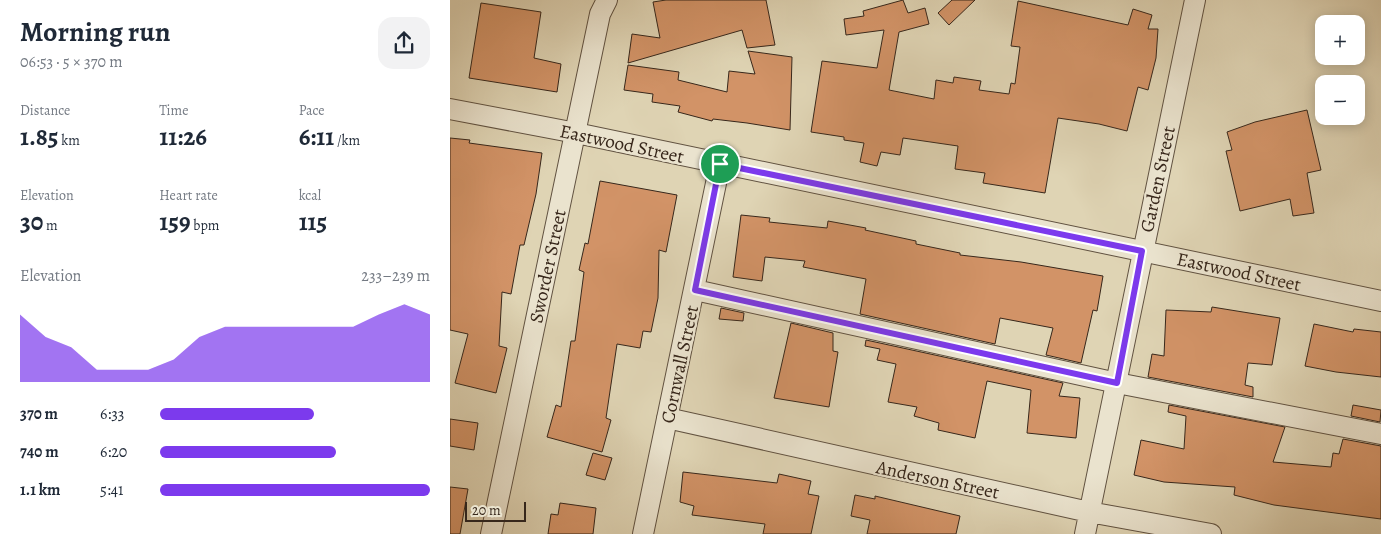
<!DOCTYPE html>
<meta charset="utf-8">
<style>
:root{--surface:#fff;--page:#f2f2f3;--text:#1f2937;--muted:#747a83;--accent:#7c3aed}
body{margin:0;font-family:Alegreya,serif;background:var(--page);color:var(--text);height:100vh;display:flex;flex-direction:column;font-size:19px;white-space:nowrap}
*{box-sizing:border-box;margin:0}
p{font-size:16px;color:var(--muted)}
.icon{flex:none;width:28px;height:28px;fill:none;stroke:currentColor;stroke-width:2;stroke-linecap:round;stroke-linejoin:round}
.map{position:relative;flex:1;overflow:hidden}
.details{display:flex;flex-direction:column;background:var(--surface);width:450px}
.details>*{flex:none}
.fabs{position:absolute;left:865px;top:15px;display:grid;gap:10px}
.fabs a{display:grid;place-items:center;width:50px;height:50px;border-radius:10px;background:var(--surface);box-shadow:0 2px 12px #0003;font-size:25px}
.scale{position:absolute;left:15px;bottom:12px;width:61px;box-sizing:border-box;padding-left:5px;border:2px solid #37271b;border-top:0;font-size:14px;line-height:18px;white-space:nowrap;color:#37271b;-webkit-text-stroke:4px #eae3ce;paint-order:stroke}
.pin{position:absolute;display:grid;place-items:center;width:42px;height:42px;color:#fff;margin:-21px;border:2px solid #fff;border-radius:50%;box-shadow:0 1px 5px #0007}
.round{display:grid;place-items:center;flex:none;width:52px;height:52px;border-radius:15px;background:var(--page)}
.head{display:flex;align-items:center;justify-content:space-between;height:85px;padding:0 20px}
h1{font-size:28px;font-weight:600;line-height:38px}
.metrics{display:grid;grid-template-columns:repeat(3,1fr);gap:8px;height:85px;padding:5px 20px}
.metrics div{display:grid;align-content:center}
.metrics b{font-size:25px;font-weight:600}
.metrics small{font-size:14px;font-weight:400}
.metrics p{font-size:14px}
.chart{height:140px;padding:10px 20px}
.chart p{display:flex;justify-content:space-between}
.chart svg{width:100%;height:90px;margin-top:5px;fill:var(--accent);opacity:.7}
ul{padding:0 20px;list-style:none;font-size:16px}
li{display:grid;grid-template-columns:80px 60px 1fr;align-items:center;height:38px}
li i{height:12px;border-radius:6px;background:var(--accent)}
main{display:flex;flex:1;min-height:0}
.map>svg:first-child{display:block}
</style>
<main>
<section class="details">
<div class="head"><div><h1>Morning run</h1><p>06:53 · 5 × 370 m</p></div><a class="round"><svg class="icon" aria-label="share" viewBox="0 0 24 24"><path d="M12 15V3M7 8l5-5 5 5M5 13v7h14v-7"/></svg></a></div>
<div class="metrics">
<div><p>Distance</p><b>1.85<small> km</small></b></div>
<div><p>Time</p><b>11:26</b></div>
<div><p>Pace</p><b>6:11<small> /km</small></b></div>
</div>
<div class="metrics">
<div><p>Elevation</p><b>30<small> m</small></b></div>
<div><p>Heart rate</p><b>159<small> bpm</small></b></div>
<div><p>kcal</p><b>115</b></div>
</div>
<div class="chart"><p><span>Elevation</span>233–239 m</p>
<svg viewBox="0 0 160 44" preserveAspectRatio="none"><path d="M0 44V11L10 22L20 27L30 38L40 38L50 38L60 33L70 22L80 17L90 17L100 17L110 17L120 17L130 17L140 11L150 6L160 11V44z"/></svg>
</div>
<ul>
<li><b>370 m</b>6:33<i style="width:57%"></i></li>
<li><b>740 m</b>6:20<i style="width:65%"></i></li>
<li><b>1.1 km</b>5:41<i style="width:100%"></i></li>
</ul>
</section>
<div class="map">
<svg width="931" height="534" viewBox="0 0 931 534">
<rect width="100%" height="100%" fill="#dfd4b4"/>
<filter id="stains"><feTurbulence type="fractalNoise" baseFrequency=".004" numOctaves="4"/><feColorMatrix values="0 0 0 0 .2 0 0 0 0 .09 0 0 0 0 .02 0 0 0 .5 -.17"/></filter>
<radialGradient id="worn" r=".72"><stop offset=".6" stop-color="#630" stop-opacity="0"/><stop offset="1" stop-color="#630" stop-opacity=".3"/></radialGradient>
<path fill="#d29367" stroke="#37271b" d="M216,0H316L325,45L297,48L292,30L178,63L182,34L210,38L203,2Z
M453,0L458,13L475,8L479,24L449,32L439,90L484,99L486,80L503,83L504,77L531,81L529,90L559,94L561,83L565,84L570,47L561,46L568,1L678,25L683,9L702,15L698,29H708L706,58L698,90L688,87L677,131L649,124L608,118L595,193L533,183L535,173L505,169L508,146L453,138L450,155L431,152L427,166L410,162L414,143L394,140V137L361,132L372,61L427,68L434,30L396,35L394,19L414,16L413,11Z
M502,0H525L499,25L488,13Z
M31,3L91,12L84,58L111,64L107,92L19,78Z
M298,51L342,57L340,130L297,123L263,119L262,121L228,112L230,106L202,102L203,94L174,90L178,65L229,72L228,80L277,92L279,71L305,74Z
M857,110L871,170L857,173L864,213L843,216L840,199L790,211L776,151L782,150L777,132L805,122Z
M0,138L20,140L19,143L92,153L86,194L74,245H70L61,294L52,292L49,346L57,348L46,393L5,383L18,334L0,330Z
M150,181L227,195L216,252L209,250L208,298L201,332L193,331L190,348L167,344L156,418L161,420L152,452L97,437L106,405L111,407L121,341H125L134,272L129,270L135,243L138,244Z
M291,215L320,218L319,222L377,228L378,221L416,228L415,230L466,241V244L510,253V255L571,262L653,276L647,311L643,310L631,363L596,355L603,328L550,318L545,344L410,314L416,279L353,267L355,261L315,257L312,281L283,277Z
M762,307L830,318L822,365L798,363L795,385L803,387V397L698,377L702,354L714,356L716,310L761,312Z
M271,308L294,313L293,321L269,319Z
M341,323L383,333V351L388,352L379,407L324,398Z
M864,324L903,332L904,329L931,332V377L886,372L855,366Z
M416,340L613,383L609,396L630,398L626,438L577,433L581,390L537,381L525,438L488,430L489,423L464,416L467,407L438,402L446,364L427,360L430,349L415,346Z
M719,405L835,427L823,462L881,467L883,453L889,454L893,439L931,446V519L824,505L784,495L785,487L714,482L684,475L691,440L734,449L736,416L718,412Z
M903,405L931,410L930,422L901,416Z
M0,419L28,423L24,450L0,446Z
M143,453L162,458L155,480L136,475Z
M233,472L327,483L329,474L361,481L358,494L369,496L361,534H313L315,524L242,515L244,506L230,502Z
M0,487L18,489L10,534H0Z
M405,495L425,499V496L510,516L506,534H417L420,520L401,516Z
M110,503L146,508L143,534H98L101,514L108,515Z"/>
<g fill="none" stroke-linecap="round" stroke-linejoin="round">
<g stroke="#615241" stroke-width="22">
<path id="minor" d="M0,109L126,133L931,301
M245,290L667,383L931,434
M217,418L639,512L761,534
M41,534L150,14L157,0
M193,534L270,164
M635,534L745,0"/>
</g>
<use href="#minor" stroke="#eae3ce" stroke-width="20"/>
</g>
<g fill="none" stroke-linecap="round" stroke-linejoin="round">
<g stroke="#fff" stroke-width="10">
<path id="route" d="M270,164L692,251L667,383L245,290Z"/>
</g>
<use href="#route" stroke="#7c3aed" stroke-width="6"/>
</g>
<g text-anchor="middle" stroke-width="4.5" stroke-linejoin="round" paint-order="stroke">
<g font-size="19" fill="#37271b" stroke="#eae3ce">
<text transform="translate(172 143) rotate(12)" y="7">Eastwood Street</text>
<text transform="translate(707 179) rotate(-78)" y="7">Garden Street</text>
<text transform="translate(97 266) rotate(-78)" y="7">Sworder Street</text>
<text transform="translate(789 271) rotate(12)" y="7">Eastwood Street</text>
<text transform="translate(229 364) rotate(-78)" y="7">Cornwall Street</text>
<text transform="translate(488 479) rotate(12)" y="7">Anderson Street</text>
</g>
</g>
<rect width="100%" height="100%" filter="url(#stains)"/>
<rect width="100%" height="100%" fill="url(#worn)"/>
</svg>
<div class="fabs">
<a>+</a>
<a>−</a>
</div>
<div class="scale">20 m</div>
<div class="pin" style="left:270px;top:164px;background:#1e9e55"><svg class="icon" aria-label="arrive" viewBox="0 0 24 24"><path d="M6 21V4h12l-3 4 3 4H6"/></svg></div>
</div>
</main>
